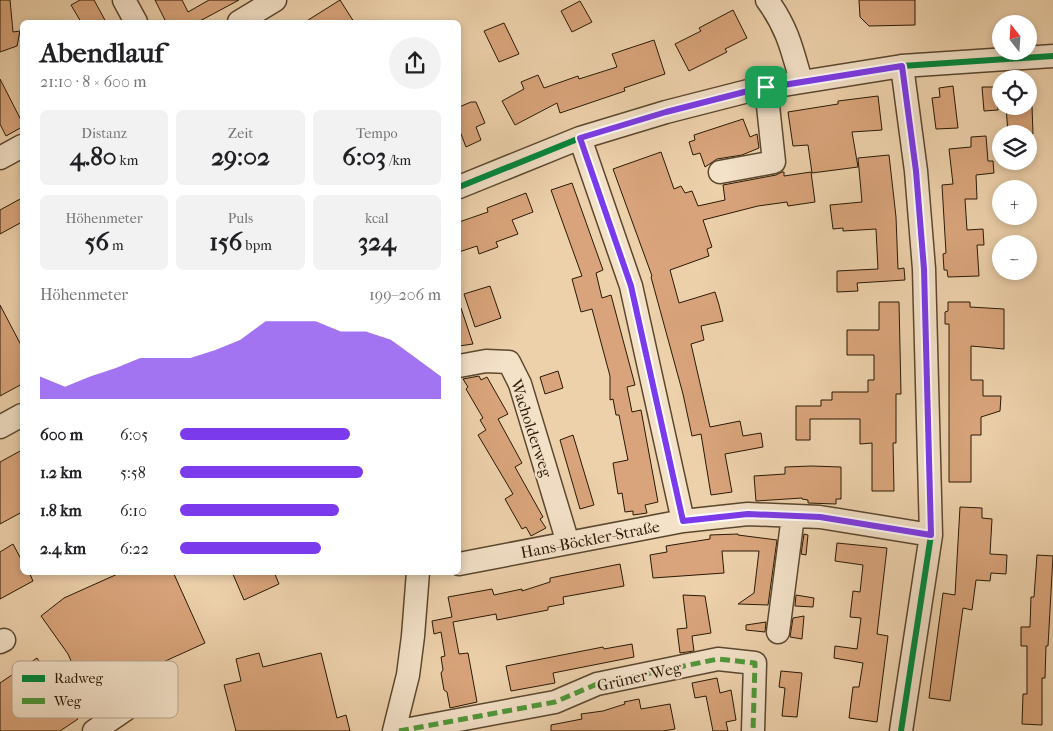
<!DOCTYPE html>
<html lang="de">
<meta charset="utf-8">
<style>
:root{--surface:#fff;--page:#f2f2f2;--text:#202124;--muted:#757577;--accent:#7c3aed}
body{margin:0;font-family:"IM FELL French Canon",serif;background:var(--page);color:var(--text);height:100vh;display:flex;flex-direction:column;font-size:19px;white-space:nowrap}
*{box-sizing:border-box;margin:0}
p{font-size:16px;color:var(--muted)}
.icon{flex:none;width:28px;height:28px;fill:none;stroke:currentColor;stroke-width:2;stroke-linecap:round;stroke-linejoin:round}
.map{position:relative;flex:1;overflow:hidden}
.sheet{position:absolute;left:20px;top:20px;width:441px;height:555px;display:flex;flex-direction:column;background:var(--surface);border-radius:8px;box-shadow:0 2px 8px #0003}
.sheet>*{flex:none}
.needle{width:32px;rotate:343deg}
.controls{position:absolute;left:992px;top:15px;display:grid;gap:10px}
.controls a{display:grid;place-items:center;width:45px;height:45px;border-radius:50%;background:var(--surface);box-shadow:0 2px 8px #0003;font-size:25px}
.pin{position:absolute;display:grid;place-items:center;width:42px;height:42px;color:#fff;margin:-21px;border-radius:10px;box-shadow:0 2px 8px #0006}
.round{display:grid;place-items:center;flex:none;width:52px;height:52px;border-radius:26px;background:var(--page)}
.overview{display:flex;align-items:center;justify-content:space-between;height:85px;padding:0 20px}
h1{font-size:28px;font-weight:800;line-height:38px}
.stats{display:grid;grid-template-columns:repeat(3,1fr);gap:8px;height:85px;padding:5px 20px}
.stats div{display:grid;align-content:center;border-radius:8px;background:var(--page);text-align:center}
.stats b{font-size:25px;font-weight:800}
.stats small{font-size:14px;font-weight:400}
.stats p{font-size:14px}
.chart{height:140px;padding:10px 20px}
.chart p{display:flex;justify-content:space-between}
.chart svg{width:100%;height:90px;margin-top:5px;fill:var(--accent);opacity:.7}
ul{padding:0 20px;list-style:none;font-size:16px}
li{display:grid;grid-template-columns:80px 60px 1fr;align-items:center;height:38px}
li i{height:12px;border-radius:6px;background:var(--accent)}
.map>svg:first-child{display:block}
</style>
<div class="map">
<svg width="1053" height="731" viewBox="0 0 1053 731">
<rect width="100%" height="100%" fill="#edd1ab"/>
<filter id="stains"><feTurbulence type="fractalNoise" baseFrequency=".004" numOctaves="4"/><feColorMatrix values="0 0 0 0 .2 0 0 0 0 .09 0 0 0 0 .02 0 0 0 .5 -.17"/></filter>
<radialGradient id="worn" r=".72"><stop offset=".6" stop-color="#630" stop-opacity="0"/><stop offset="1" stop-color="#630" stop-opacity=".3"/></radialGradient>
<path fill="#d9a47b" stroke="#291905" d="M0,0H10L13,32L20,31L17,46L0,52Z
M80,0H94L106,22H81L71,5Z
M155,0H182L188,12L209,0H239L198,22H166Z
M340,0L354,22H305Z
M859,0H915V25L869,26L860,17Z
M580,1L592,22L572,32L561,11Z
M733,10L747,38L725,49L727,52L689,71L675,44L701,31L699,28Z
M504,23L519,54L499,62L484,31Z
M654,40L665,74L624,88L625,91L560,113L557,103L515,125L502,101L524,89L521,82L538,75L544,88L578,76L579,79L617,67L612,54Z
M0,79L22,122V127L6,136L0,124Z
M953,86L958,128L936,129L932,98L940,97L939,88Z
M982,87H997L998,110L984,111Z
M878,96L882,130L852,132L858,167L812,173L808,145L793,146L788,112L838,104V101Z
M471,102H476L485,123L476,127L481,140L466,147L459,129V107Z
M1006,106H1032L1033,134H1008Z
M743,119L750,137L757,134L759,148L742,155L717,159L705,167L700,153L693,155L689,142L695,140L694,135Z
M986,136L988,161H993L994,173L976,175L977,199H965L967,230L983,229L984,245H977L979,276L948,277L947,270H944L943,254L946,253L942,185L953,184L949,149L971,147V137Z
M661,152L674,189L681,186L685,193L692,191L698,206L725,200L723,185L776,175L782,172H784V176L811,172L815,202L788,206L787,202L758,206L703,220L712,247L707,249L709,256L670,270L679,303L715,292L719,305L723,321L701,326L704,340L691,344L710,427L740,421L743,436L761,433L763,447L725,454L732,492L711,495L701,434L692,436L683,394L651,277L652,276L613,169Z
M889,155L896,217L898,269L904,268L905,280L857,283L858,291L837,292V271L878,269L876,229L843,231V228L833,229L830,205L862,202L858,158Z
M572,183L603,270L596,273L602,298L611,295L635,385L627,387L632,412L641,410L658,502L645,505L647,513L633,515V511L625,512L622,493L618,494L613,463L628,460L619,415H616L613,399L610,400V376L592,309L581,312L572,279L582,276L551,190Z
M526,193L533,212L512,220L518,234L496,242L498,247L479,254L477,246L459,252V222L488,212L487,208Z
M22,198V222L0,234V210Z
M490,286L501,318L475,327L464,294Z
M879,302H899L901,394H896V443H893L894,491H872V443L860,444V419H810V440H796V406H821V400H832V392H868V380H874V355H847V330H879Z
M948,302H970V307L1004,309V349L971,346V380H983V396H1001L1000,411L981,417V435H971V482H949V324H945V312L948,311Z
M0,305L22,347V384L0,396Z
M459,308H461L473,344L459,346Z
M558,371L563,388L545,394L540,377Z
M479,376L481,380L487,377L508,414L498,419L522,463L515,467L543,517L540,519L546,528L531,536L526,527L522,529L505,499L513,494L478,435L486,430L480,420L483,418L466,389L468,387L463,379Z
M573,435L594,505L580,509L560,440Z
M22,450V512L0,524V462Z
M811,466L841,467V499H836V504L808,503V500L802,499V498L756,501L754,476L785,474V467Z
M960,507L982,508V518L992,519L990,554L1007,555L1006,574L991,573L990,581L976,580L972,610L963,608L950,701L929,698L943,593L955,595Z
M738,534V535L777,540L768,605L738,604L754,593L759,551H722L724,573L653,578L650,555L667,552L666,546L710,539V535Z
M804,534L808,535L806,555L801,554Z
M837,543L887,548L877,634L888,636L877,722L849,718L853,687H859L863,663L834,658L835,646L857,649L861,618L850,617L853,591L860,592L863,565L835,561Z
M13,544L22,561V572H29L33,581L0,599V552Z
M1037,555L1053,556L1048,646H1046L1045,678H1042V725L1022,724L1023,694H1027V646H1021V627H1030L1031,597H1034Z
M620,564L624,586L563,597L564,604L548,607V610L497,620L496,614L453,622L459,654L468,653L477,702L450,708L447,692L444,690L441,673L443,670L441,657L445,656L441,632L434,634L432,621L452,617L448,597L492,589L494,595L522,589V591L550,582V578Z
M122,572H173L205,643L106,688L109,697L91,706L68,654L41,616L64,598Z
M232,572H274L279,584L244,600Z
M683,595L705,596L711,633L692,636L694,651L680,653L677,629L687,628Z
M796,595L814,598L813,607L795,606Z
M804,616L802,639L790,637L793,618Z
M766,622L765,632L746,630V625Z
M632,644L634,657L553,673L555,683L511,691L506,666L603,647L604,649Z
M259,653L263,667L321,653L337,718L346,715L350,731H236L224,685L241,681L236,659Z
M37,658L78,719L60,731H0V683Z
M781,671L802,673L797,717L782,716L785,688L779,687Z
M717,678L720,693L731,690L736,720L726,722L728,731H713L706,696L695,698L692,683Z
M639,699L641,709L670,704L675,729L663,731H551V725L582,719L581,714L603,711L625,704L624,702Z"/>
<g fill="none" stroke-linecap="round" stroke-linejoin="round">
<g stroke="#5a472e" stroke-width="25">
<path id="minor" d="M124,0L136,22
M767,0C787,27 792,49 801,81
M239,22L275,0
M580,138L631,286L683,521
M0,158L22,146
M720,172L774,162L766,87
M459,187L580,138L666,112L752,90L902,66L1053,56
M459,366L486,361L509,362L520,384L568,543
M0,427L22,415
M459,564L683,521L748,514L820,517L931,535
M778,632L793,516
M0,642L4,640
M94,731L125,710
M394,731L408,675L413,636L418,572
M399,731L555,702L597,684L718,659L755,663L753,731
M901,731L931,535L924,269L916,171L902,66"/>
</g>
<use href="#minor" stroke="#f3e1c8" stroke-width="22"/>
<path stroke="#4f993a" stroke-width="5" stroke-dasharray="10 5" stroke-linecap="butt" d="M399,731L555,702L597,684L718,659L755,663L753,731"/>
<g stroke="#f3e1c8" stroke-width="9">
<path id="cycleway" d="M459,187L580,138L666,112L752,90L902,66L1053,56
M901,731L931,535L924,269L916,171L902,66"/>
</g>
<use href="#cycleway" stroke="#00873e" stroke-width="6"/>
</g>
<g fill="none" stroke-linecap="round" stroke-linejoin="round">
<g stroke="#fff" stroke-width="10">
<path id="route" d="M902,66L916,171L924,269L931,535L820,517L748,514L683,521L631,286L580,138L666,112L752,90Z"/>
</g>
<use href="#route" stroke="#7c3aed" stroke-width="6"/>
</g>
<g text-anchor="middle" stroke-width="5" stroke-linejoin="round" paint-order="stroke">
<g font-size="16" fill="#291905" stroke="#f3e1c8">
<text transform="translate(532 428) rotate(72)" y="6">Wacholderweg</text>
<text transform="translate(590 539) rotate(-11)" y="6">Hans-Böckler-Straße</text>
<text transform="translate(639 676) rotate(-13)" y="6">Grüner Weg</text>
</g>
</g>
<rect x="12" y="661" width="166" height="57" rx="8" fill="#f3e1c8" stroke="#b6a58e" stroke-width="1"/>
<rect x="22" y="675" width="23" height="7" fill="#00873e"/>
<rect x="22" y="698" width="23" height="6" fill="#4f993a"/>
<g font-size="14" fill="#291905">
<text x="54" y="683">Radweg</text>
<text x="54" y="706">Weg</text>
</g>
<rect width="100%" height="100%" filter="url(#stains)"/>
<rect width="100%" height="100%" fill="url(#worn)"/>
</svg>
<div class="controls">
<a><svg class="needle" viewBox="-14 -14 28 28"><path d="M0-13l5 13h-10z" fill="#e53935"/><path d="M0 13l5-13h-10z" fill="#757577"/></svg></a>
<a><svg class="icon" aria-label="locate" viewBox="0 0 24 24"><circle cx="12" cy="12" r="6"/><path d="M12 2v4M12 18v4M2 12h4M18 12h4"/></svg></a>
<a><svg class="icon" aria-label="layers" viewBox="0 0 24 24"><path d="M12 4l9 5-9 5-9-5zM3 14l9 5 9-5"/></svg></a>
<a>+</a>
<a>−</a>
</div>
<div class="pin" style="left:766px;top:87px;background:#1e9e55"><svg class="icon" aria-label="arrive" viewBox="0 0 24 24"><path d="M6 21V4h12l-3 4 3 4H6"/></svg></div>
<section class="sheet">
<div class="overview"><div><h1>Abendlauf</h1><p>21:10 · 8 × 600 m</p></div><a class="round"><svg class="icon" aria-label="share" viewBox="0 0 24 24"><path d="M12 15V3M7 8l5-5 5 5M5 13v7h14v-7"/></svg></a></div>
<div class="stats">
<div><p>Distanz</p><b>4.80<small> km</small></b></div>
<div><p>Zeit</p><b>29:02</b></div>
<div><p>Tempo</p><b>6:03<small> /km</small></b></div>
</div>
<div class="stats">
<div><p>Höhenmeter</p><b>56<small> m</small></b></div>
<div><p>Puls</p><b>156<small> bpm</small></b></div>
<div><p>kcal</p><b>324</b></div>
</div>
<div class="chart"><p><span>Höhenmeter</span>199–206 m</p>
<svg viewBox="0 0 160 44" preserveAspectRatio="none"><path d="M0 44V33L10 38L20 33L30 29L40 24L50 24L60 24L70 20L80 15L90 6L100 6L110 6L120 11L130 11L140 15L150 24L160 33V44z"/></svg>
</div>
<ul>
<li><b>600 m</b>6:05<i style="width:65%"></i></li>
<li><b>1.2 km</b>5:58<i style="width:70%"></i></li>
<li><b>1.8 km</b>6:10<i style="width:61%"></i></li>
<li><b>2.4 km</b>6:22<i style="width:54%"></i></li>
</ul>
</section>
</div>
